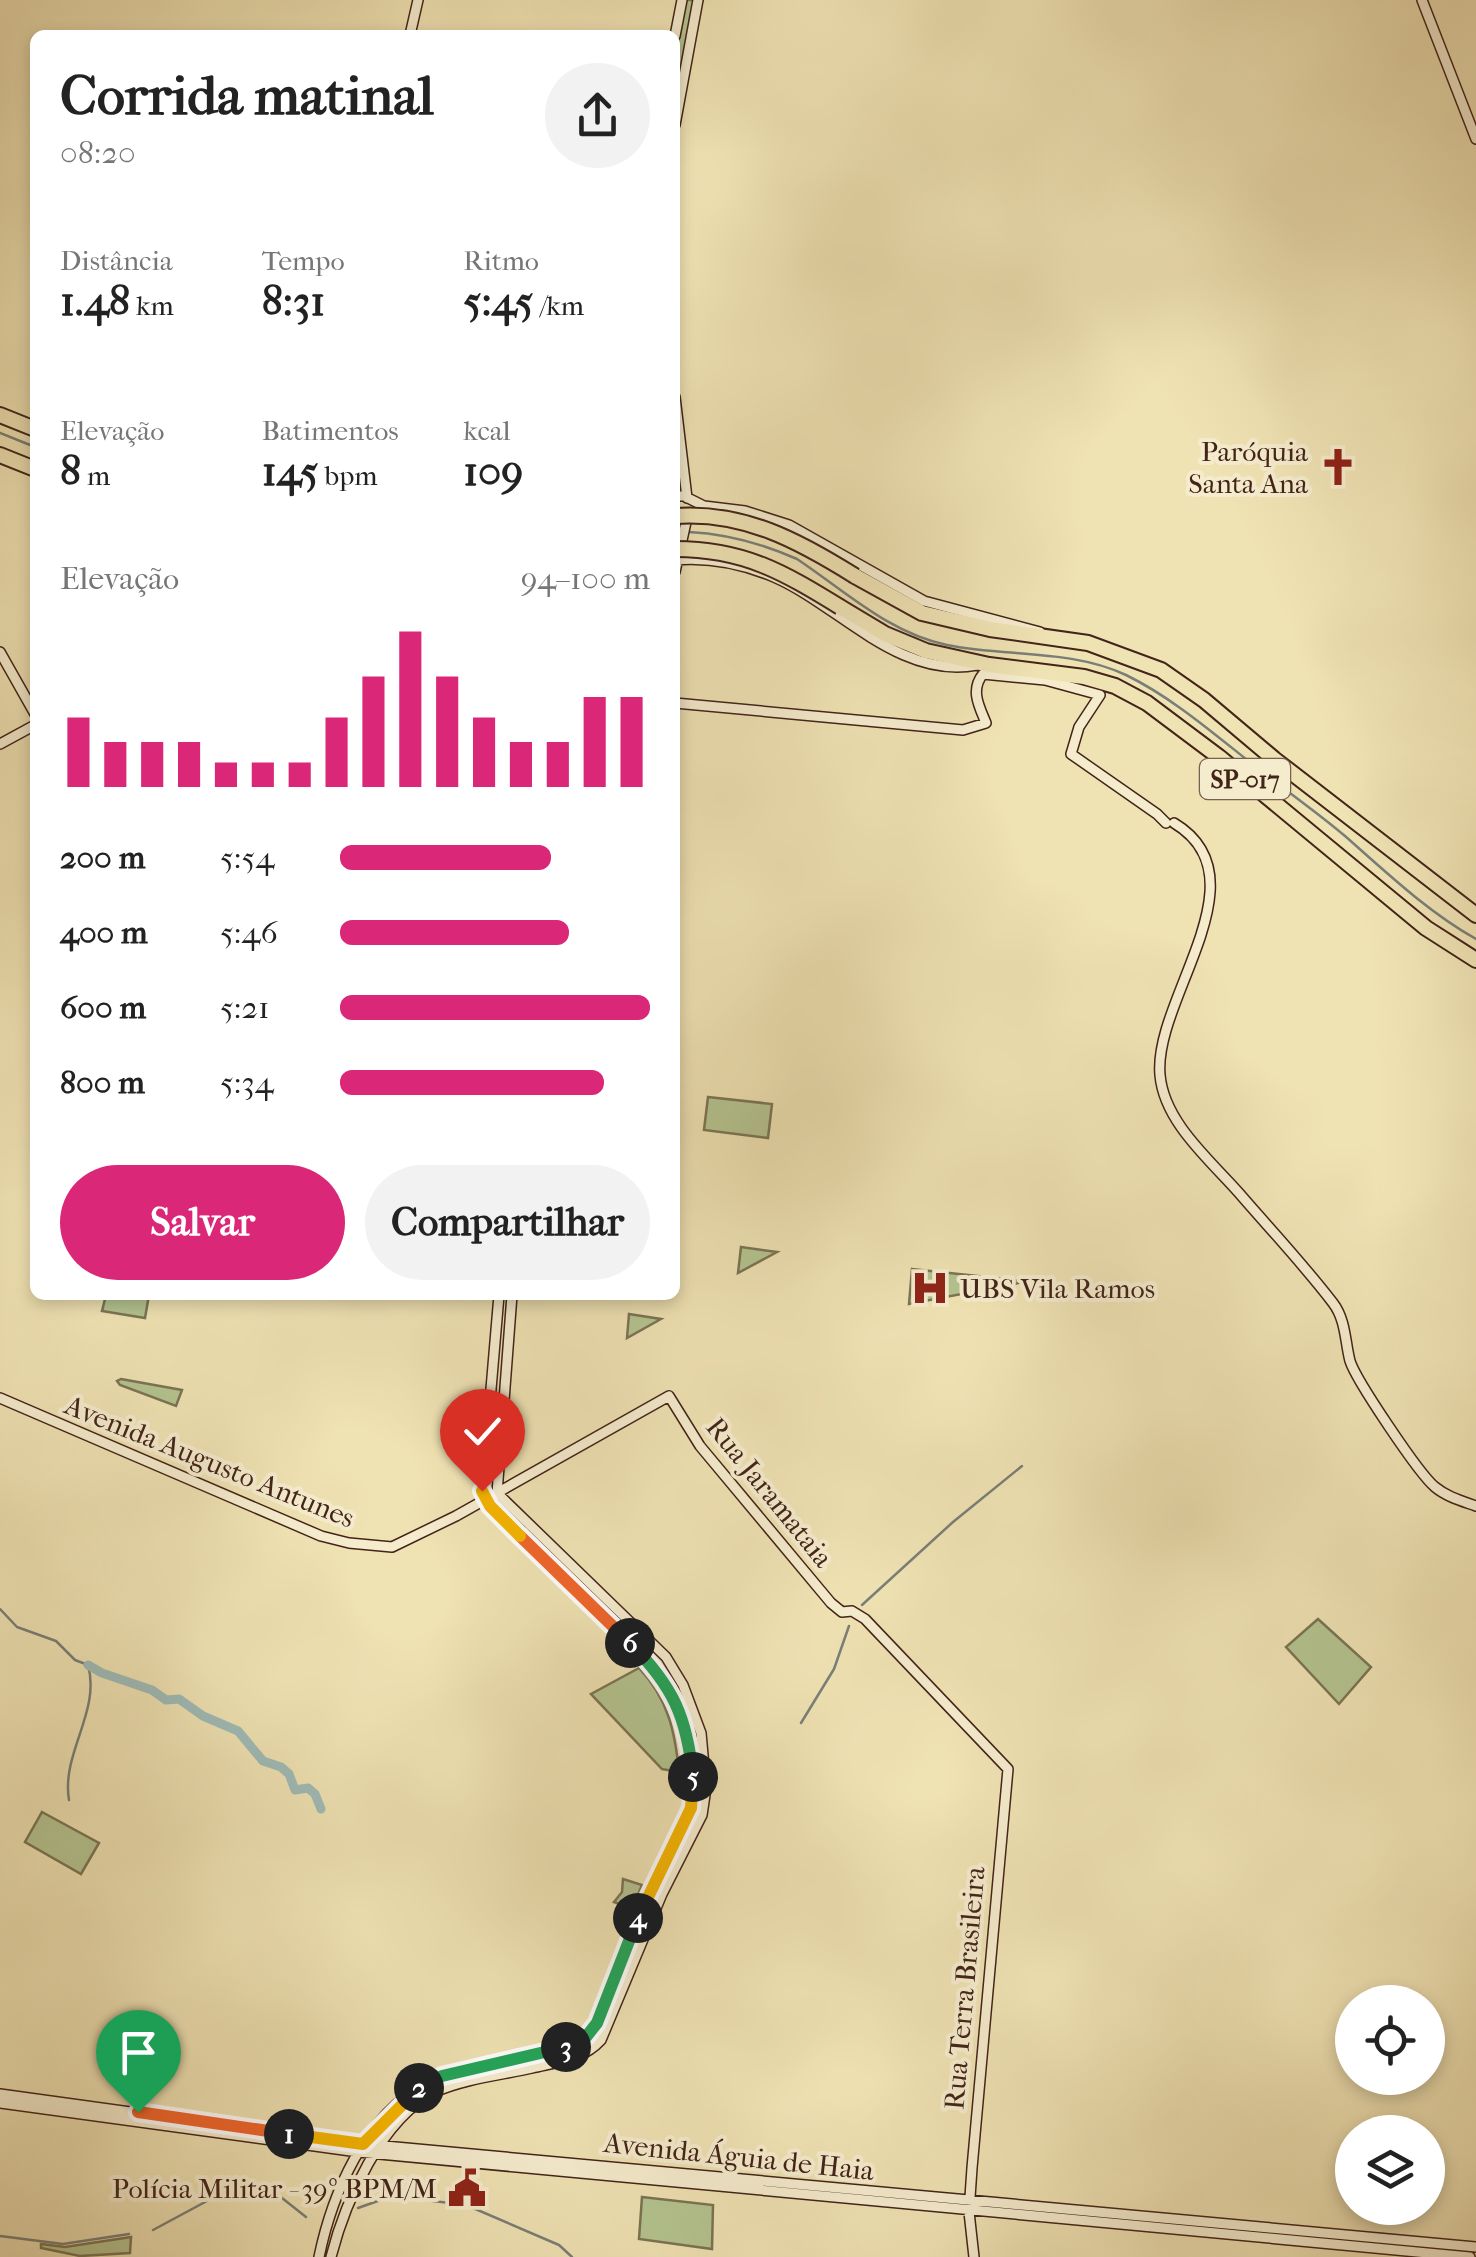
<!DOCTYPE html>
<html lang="pt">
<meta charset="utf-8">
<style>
:root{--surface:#fff;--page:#f2f2f2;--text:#222;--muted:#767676;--accent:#db2777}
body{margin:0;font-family:"IM FELL French Canon",serif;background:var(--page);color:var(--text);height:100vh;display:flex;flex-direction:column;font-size:38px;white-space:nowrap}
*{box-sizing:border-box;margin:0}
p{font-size:32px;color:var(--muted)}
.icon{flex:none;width:55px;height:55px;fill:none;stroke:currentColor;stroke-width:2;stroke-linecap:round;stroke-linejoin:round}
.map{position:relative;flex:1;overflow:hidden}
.sheet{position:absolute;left:30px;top:30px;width:650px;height:1270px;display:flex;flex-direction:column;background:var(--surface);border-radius:15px;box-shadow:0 5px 15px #0003}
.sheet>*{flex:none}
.controls{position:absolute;left:1335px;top:1985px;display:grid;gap:20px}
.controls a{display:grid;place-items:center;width:110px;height:110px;border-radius:50%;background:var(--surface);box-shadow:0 5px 15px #0003;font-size:50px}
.pin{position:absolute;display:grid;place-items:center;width:85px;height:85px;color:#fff;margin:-102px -42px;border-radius:50% 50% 50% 0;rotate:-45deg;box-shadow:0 0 10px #0007}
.pin .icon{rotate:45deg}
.km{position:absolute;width:50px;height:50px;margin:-25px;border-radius:50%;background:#222;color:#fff;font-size:28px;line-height:50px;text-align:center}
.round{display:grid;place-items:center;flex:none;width:105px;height:105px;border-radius:52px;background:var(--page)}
.head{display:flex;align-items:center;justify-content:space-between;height:170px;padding:0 30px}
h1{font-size:55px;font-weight:700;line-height:75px}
.stats{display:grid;grid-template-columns:repeat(3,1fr);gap:15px;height:170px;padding:10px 30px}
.stats div{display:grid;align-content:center}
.stats b{font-size:42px;font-weight:700}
.stats small{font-size:28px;font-weight:400}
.stats p{font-size:28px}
.chart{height:280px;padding:20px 30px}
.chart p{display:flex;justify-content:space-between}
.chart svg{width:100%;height:180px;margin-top:10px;stroke:var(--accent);stroke-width:6}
.primary-button{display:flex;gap:20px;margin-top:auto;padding:20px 30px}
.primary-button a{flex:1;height:115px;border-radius:60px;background:var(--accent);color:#fff;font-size:40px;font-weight:700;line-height:115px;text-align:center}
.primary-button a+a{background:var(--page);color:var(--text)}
ul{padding:0 30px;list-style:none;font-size:32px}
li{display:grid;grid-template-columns:160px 120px 1fr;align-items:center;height:75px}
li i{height:25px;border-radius:12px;background:var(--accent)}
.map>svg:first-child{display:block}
</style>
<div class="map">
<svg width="1476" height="2257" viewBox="0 0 1476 2257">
<rect width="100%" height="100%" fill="#efe2b3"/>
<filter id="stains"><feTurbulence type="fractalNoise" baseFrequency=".002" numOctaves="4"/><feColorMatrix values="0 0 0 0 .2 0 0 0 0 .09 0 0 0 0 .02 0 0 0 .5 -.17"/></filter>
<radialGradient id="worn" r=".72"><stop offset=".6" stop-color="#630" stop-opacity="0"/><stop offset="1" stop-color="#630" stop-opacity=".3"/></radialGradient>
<path fill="#b4c490" stroke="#7b7454" stroke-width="2.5" d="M686,0H694L675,103V58Z
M708,1097L772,1104L768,1138L704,1130Z
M741,1247L777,1252L738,1273Z
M912,1269L1024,1281V1282L909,1304Z
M106,1295H149L145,1318L102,1311Z
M629,1314L661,1319L627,1338Z
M121,1379L182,1390L176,1406L120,1385L117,1381Z
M1318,1619L1371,1667L1339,1704L1286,1647Z
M639,1668C668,1699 675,1731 679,1772L662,1769L591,1694Z
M42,1812L99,1843L81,1874L25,1842Z
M623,1879L642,1885L634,1904L630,1907L614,1902L622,1892Z
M642,2197L713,2205L712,2249L639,2239Z
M131,2237L130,2253L80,2256L41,2248V2244L65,2247Z"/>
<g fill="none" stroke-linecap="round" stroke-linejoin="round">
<path stroke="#797f78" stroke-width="2.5" d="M0,433L35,447
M689,532C728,534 761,543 797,559C845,591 889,633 947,645C1006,657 1071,649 1126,675C1173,698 1214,734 1256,767C1285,790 1317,812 1345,836C1387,873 1428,912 1476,939
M862,1605L953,1522L1022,1466
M0,1609L17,1627L56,1641L75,1660L88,1665C101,1712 61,1753 69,1800
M801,1723L834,1669L849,1626
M358,2208L392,2196L466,2205L559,2245L572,2257
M153,2230L233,2187L262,2189L277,2194L306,2217
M0,2236L63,2244L129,2234"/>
<path stroke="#9ebbb7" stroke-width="9" d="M88,1665L102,1673L152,1690L166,1700L179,1699L203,1716L238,1731L263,1761L281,1767L289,1774L295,1790L308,1788L315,1794L321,1809"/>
<g stroke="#422419" stroke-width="12">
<path id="secondary" d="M1422,0L1476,139
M410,35L418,0
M675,36L682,0
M675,125L698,0
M675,397L687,498
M675,496H684L704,506L745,511L789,525L924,601L1040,632
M675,560C708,557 743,564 774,577C839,605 899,680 977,665
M675,572L688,513
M0,652L35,714
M675,703L963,730L986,723C979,706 970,690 983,674L1045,680L1100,695L1079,727L1071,754L1157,814L1166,823
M0,744L35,725
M1174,823C1266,878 1153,999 1160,1075C1164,1122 1210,1160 1239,1193C1270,1229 1304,1265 1333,1303C1346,1320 1345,1342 1350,1361C1356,1380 1419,1474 1435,1487C1447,1497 1462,1501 1476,1506
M0,1398L321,1536L349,1543L392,1547L456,1516L669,1396L700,1446L831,1603L842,1612L852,1611L865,1619L1008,1769L972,2168L969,2212L974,2257
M0,2094L363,2144L1476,2247
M0,2103L358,2152L1470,2257
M319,2257C332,2194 365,2116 425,2084C451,2070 485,2066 514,2059C541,2053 572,2051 592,2030L654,1881L693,1801L685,1722L661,1678L639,1651L484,1500L483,1483L499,1295
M331,2257C345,2202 381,2119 435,2092C464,2079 501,2075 532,2068C557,2062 583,2060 601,2040L662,1894L702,1815L706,1788L701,1733L683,1685L666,1657L497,1493L512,1295"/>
</g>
<g stroke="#422419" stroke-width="18">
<path id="highway" d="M0,415L35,429
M0,455L35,469
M855,576L922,613L990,629L1088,643L1161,670L1204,700L1274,759L1476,915
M840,607L885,634L926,651L989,665L1084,677L1115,686L1147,703L1219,757L1426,928L1476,960"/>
</g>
<use href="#secondary" stroke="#f5ecce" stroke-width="9"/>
<use href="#highway" stroke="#efe2b3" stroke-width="14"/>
<g stroke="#422419" stroke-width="18" stroke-linecap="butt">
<path id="highway-bridge" d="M675,516C744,511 799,541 855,576
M675,549C744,549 783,572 840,607"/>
</g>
<use href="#highway-bridge" stroke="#efe2b3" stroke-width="14"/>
</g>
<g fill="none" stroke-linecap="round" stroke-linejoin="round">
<g stroke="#fff" stroke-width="20">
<path id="split-1" d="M138,2112L289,2134"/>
</g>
<g stroke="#fff" stroke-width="20">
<path id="split-2" d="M289,2134L363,2144L419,2088"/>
</g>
<g stroke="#fff" stroke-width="20">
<path id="split-3" d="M419,2088L442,2076L566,2047"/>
</g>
<g stroke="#fff" stroke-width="20">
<path id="split-4" d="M566,2047L586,2037L597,2023L638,1918"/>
</g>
<g stroke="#fff" stroke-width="20">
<path id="split-5" d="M638,1918L691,1808L693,1777"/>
</g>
<g stroke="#fff" stroke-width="20">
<path id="split-6" d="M630,1643C673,1686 687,1717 693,1777"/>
</g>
<g stroke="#fff" stroke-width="20">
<path id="split-7" d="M520,1536L630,1643"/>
</g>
<g stroke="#fff" stroke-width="20">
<path id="split-8" d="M482,1491L490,1506L520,1536"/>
</g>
<use href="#split-1" stroke="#f0652b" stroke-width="12"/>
<use href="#split-2" stroke="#f5b400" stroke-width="12"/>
<use href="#split-3" stroke="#22a559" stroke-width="12"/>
<use href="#split-4" stroke="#22a559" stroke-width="12"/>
<use href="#split-5" stroke="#f5b400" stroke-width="12"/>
<use href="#split-6" stroke="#22a559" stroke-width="12"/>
<use href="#split-7" stroke="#f0652b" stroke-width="12"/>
<use href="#split-8" stroke="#f5b400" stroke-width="12"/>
</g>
<defs>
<g id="church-bare" transform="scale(3)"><path d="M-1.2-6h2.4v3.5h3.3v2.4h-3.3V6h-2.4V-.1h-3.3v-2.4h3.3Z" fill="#8f2418" stroke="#f5ecce" stroke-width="2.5" paint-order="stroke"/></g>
<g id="hospital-bare" transform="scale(3)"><path d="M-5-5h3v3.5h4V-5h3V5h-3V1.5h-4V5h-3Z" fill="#8f2418" stroke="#f5ecce" stroke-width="2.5" paint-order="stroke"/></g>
<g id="civic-bare" transform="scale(3)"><path d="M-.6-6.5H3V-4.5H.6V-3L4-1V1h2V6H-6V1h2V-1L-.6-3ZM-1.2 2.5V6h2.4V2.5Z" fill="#8f2418" stroke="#f5ecce" stroke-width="2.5" paint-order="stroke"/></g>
</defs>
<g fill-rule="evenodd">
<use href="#church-bare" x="1338" y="467"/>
<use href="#hospital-bare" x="930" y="1288"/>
<use href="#civic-bare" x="467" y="2188"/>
</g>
<g text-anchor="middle" stroke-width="8" stroke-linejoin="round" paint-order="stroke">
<rect fill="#f5ecce" stroke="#78604f" stroke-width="2.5" x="1200" y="759" width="90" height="40" rx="8"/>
<g font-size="25" font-weight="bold" fill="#422419">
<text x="1245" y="788">SP-017</text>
</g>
<g font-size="28" fill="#422419" stroke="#f5ecce" text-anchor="end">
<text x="1308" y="461">Paróquia<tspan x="1308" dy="32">Santa Ana</tspan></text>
<text x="960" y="1298" text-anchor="start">UBS Vila Ramos</text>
<text x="437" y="2198">Polícia Militar - 39º BPM/M</text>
</g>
<g font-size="28" fill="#422419" stroke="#f5ecce">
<text transform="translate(210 1461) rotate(22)" y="10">Avenida Augusto Antunes</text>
<text transform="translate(770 1492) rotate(51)" y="10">Rua Jaramataia</text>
<text transform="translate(964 1988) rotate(-85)" y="10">Rua Terra Brasileira</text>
<text transform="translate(739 2156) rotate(6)" y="10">Avenida Águia de Haia</text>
</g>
</g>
<rect width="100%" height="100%" filter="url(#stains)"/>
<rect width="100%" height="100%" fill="url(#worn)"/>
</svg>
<div class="controls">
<a><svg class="icon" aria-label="locate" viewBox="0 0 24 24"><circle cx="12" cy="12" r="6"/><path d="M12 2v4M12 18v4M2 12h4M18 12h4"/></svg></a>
<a><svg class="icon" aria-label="layers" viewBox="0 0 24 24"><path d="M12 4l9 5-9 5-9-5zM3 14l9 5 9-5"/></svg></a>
</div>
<div class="pin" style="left:138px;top:2112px;background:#1e9e55"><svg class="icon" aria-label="arrive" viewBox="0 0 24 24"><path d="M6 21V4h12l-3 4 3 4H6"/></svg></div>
<div class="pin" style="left:482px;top:1491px;background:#d93025"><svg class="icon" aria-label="check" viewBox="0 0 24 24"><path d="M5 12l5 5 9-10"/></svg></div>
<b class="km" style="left:289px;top:2134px">1</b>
<b class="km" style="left:419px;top:2088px">2</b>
<b class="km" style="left:566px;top:2047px">3</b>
<b class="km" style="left:638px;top:1918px">4</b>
<b class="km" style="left:693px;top:1777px">5</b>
<b class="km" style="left:630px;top:1643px">6</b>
<section class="sheet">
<div class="head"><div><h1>Corrida matinal</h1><p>08:20</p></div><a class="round"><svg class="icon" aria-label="share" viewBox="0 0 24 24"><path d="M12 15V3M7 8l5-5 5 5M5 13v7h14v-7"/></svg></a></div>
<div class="stats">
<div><p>Distância</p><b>1.48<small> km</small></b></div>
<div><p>Tempo</p><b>8:31</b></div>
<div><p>Ritmo</p><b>5:45<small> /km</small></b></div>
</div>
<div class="stats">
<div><p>Elevação</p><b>8<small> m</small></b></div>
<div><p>Batimentos</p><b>145<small> bpm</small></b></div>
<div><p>kcal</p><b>109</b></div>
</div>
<div class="chart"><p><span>Elevação</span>94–100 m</p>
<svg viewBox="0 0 160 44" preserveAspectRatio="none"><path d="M5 44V27M15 44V33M25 44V33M35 44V33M45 44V38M55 44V38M65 44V38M75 44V27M85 44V17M95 44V6M105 44V17M115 44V27M125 44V33M135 44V33M145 44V22M155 44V22"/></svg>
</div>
<ul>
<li><b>200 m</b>5:54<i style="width:68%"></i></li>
<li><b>400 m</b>5:46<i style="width:74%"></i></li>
<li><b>600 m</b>5:21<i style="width:100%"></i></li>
<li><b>800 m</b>5:34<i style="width:85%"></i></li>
</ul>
<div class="primary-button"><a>Salvar</a><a>Compartilhar</a></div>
</section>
</div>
